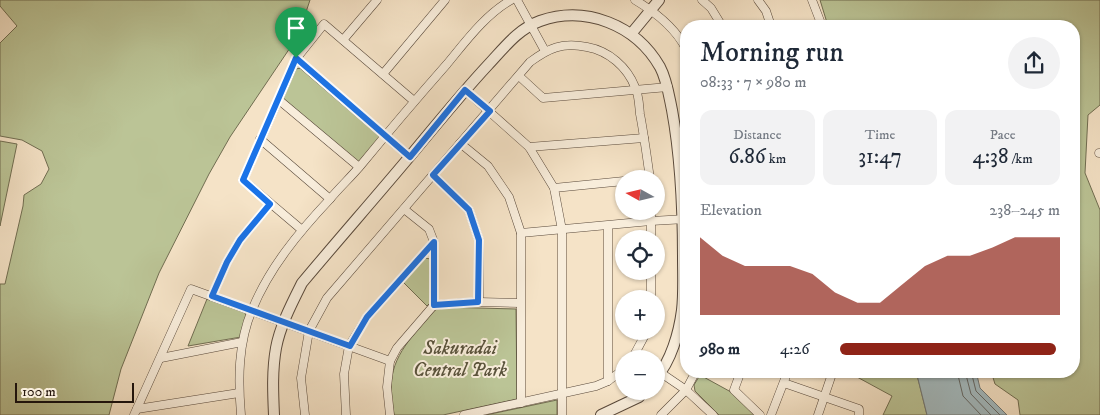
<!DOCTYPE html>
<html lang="en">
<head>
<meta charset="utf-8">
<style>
  :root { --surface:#fff; --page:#f2f2f3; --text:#1f2937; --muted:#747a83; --accent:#8f2418 }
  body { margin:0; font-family:"IM FELL DW Pica",serif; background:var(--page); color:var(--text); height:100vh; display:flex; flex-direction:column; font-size:19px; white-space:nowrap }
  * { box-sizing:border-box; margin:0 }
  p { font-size:16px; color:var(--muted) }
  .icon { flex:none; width:28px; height:28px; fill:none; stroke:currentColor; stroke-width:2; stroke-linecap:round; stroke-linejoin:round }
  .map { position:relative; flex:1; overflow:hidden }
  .sheet { position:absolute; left:680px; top:20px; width:400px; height:358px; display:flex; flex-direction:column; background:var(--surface); border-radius:20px; box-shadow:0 1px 4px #0004 }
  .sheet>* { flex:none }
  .needle { width:32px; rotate:278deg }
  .controls { position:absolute; left:615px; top:170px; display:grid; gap:10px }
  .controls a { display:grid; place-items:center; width:50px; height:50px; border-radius:50%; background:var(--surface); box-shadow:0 1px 4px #0004; font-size:25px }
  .scale { position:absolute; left:15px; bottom:12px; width:119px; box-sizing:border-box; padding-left:5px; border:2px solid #25160c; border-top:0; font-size:14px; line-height:18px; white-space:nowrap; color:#25160c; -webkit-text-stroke:4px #f8eddb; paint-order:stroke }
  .pin { position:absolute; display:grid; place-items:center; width:42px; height:42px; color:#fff; margin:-51px -21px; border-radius:50% 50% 50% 0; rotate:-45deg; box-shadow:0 0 5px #0007 }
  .pin .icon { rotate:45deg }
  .round { display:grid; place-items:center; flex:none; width:52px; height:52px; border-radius:26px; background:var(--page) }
  .overview { display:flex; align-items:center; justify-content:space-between; height:85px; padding:0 20px }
  h1 { font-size:28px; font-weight:600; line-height:38px }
  .figures { display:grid; grid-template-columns:repeat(3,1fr); gap:8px; height:85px; padding:5px 20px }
  .figures div { display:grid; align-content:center; border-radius:12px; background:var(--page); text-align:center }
  .figures b { font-size:21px; font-weight:600 }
  .figures small { font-size:14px; font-weight:400 }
  .figures p { font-size:14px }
  .chart { height:140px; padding:10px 20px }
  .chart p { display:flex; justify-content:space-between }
  .chart svg { width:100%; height:90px; margin-top:5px; fill:var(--accent); opacity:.7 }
  ul { padding:0 20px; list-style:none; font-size:16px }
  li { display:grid; grid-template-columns:80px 60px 1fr; align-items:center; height:38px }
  li i { height:12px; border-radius:6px; background:var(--accent) }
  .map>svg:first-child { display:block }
  .green { fill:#bbc496; stroke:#706d51 }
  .water { fill:#a3bbc1; stroke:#717979 }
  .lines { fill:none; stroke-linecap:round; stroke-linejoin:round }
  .shore { stroke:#646866; stroke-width:1 }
  .minor-casing { stroke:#59493b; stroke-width:9 }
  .tertiary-casing { stroke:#59493b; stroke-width:12 }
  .minor { stroke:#f8eddb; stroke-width:8 }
  .tertiary { stroke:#f8eddb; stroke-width:10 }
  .route-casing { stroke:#fff; stroke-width:10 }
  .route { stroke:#1a73e8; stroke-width:6 }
  .labels { text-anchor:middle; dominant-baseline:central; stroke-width:4; stroke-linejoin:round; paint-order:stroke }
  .park-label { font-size:19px; font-style:italic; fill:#5a533c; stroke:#f8eddb }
</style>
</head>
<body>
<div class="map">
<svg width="1100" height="415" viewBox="0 0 1100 415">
  <rect width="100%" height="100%" fill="#f5e3c7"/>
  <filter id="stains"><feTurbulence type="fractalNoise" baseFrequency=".004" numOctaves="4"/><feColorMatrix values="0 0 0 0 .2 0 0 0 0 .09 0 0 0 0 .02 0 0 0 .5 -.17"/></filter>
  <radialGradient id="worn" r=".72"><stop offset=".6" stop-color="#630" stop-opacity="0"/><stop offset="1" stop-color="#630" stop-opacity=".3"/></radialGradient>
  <!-- green -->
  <g class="green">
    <path d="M0,0H310L298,36L230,137L209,174L159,273L121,369L109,415H0V284H5L23,206L24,195L41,184L49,169L42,151L22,140L0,136V43L17,26L0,6Z"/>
    <path d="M820,0H1100V105L1088,115L1085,173L1100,210V415H1020L1018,400L995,384L991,371H1074V26H828Z"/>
    <path d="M302,68L382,135L358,163L282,99L295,69Z"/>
    <path d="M0,141L17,144L0,226Z"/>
    <path d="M424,258L431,259V302L427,306L403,282Z"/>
    <path d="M207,299L244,312L247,316L241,337L188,346Z"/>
    <path d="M440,307L516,309L517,399L443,415H394C393,406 390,397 391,388C391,355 414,335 434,311Z"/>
    <path d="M846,371H916L927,415H883L892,396Z"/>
    <path d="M700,375L731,392L754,415H719L695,391L694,385Z"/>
    <path d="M557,400V415H486Z"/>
  </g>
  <!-- water -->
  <path class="water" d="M916,371H976L980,388L1007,415H927Z"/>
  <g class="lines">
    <!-- shore -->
    <g class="shore">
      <path d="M957,371L963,396L981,415"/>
      <path d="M965,371L971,394L991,415"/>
      <path d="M971,371L976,391L1000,415"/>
    </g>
    <!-- minor casing -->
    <g class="minor-casing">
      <g id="minor">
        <path d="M517,0L545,51"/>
        <path d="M635,0C655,12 675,27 686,49"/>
        <path d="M702,0L711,8L722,26"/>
        <path d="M758,0L766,11L771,26"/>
        <path d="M812,0L822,26"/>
        <path d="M343,40L377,0"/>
        <path d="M296,59L410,157"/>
        <path d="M383,74L445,0"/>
        <path d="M519,76L543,98L668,87"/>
        <path d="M465,90L529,147L554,188L562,230V415"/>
        <path d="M279,100L359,167"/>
        <path d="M260,139L330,199"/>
        <path d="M460,143L488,166L509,197L521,233V403"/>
        <path d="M529,147L644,138"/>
        <path d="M1099,153H1100"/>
        <path d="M433,175L469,210L479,240V302"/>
        <path d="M554,188L624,181"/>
        <path d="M404,209L429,229L434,242V305"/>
        <path d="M651,211V239"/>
        <path d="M608,226V381"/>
        <path d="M302,230L243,180L296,59L324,24L414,101"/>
        <path d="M521,233L651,221L686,219"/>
        <path d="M212,296L227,262L240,240L270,204"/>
        <path d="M651,299V271"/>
        <path d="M161,358L242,342"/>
        <path d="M632,359L647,331"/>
        <path d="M390,361L387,387L390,415"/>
        <path d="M741,371L734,390L760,415"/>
        <path d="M661,373L686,390L713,415"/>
        <path d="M784,383L859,409V415"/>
        <path d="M137,409L239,393"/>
        <path d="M134,415L191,289L390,361L397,348L434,305L479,302L520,303"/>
        <path d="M241,415C238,380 238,343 252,310C269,268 299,232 330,199C340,187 351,177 361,165C389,131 418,97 447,64C466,41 485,15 511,0"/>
        <path d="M305,415L301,378L309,331L327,298L530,62C549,48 562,42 587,47C609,51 627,67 635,87C639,95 639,105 640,114C644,135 647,157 650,179"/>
        <path d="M346,415L344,374L349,346L367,317L434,242"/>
        <path d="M464,415L596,386L608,381L624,369"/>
        <path d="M661,415L686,390L696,371"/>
        <path d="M771,415L788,371"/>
        <path d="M818,415L833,371"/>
      </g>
    </g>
    <!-- tertiary casing -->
    <g class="tertiary-casing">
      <g id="tertiary">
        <path d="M631,34L659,0"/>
        <path d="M274,415C273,393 272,370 276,348C280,326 292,303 302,283C338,240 375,198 411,155C436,125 461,94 488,65C504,48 518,29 540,21C586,5 636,25 660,67C667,80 669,96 672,110C681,159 683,208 683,257C683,274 684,293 682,310C679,333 671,361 656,378"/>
        <path d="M601,415L639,397L644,391"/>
      </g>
    </g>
    <!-- minor -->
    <use href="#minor" class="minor"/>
    <!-- tertiary -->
    <use href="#tertiary" class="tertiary"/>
  </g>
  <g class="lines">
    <!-- route casing -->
    <g class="route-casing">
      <path id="route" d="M296,58L410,157L465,90L490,111L433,175L469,210L479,240L478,302L434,305V242L367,317L350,346L212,296L227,262L240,240L270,204L243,180Z"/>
    </g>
    <!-- route -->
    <use href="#route" class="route"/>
  </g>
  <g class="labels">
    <!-- park labels -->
    <g class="park-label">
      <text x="460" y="348">Sakuradai<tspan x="460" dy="22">Central Park</tspan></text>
    </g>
  </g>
  <rect width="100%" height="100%" filter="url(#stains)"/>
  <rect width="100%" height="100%" fill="url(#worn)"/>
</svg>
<div class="controls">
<a><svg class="needle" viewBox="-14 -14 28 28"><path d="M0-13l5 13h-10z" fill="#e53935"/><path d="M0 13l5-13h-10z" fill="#747a83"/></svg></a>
<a><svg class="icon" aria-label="locate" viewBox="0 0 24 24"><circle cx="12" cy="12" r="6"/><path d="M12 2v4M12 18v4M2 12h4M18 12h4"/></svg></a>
<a>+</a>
<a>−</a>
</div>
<div class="scale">100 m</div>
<div class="pin" style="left:296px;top:58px;background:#1e9e55"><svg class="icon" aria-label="arrive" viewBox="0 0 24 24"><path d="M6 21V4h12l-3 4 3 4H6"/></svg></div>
<section class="sheet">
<div class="overview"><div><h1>Morning run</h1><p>08:33 · 7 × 980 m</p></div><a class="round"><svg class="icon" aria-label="share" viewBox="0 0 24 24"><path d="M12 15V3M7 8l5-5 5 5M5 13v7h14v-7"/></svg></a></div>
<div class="figures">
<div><p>Distance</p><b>6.86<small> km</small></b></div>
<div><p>Time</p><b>31:47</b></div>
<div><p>Pace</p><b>4:38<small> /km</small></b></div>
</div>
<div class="chart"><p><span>Elevation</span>238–245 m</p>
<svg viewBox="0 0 160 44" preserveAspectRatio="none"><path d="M0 44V6L10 15L20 20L30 20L40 20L50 24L60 33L70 38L80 38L90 29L100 20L110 15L120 15L130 11L140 6L150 6L160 6V44z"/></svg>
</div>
<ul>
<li><b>980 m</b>4:26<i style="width:98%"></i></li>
</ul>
</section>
</div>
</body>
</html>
